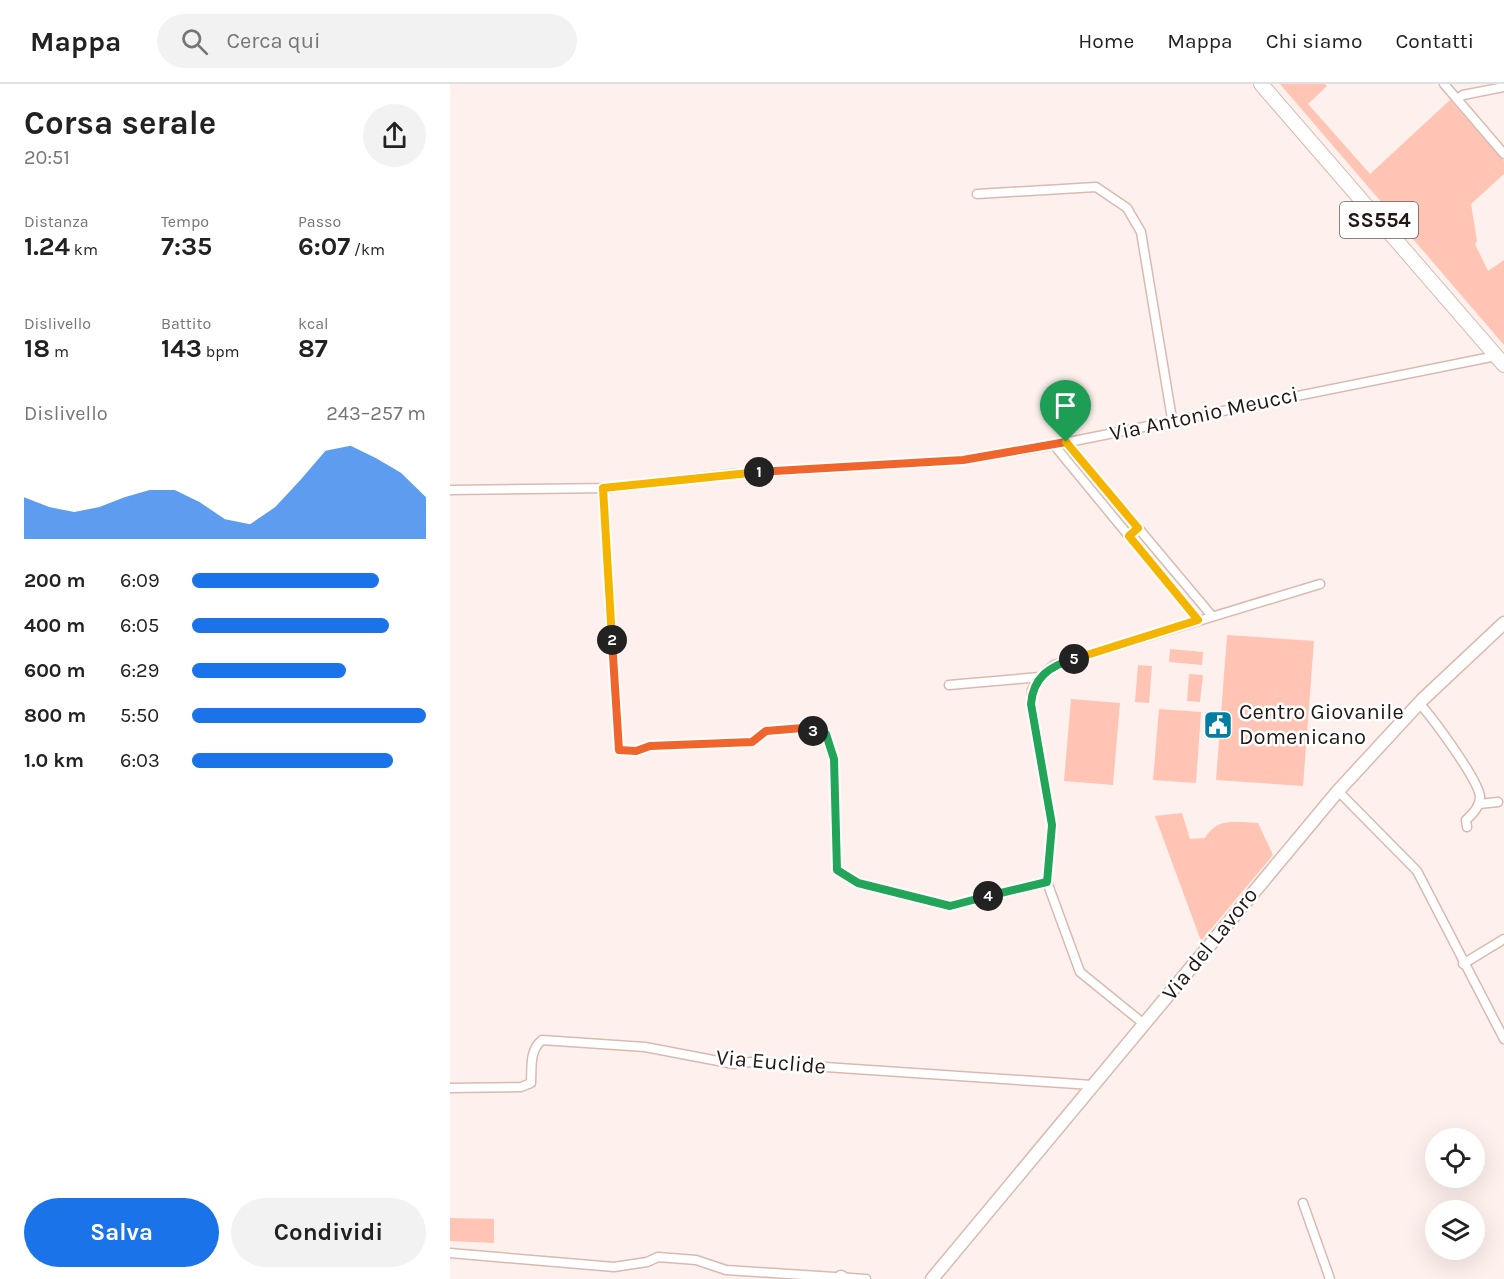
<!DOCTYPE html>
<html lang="it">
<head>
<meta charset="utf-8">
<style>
  :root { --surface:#fff; --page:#f2f2f2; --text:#222; --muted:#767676; --line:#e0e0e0; --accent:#1a73e8 }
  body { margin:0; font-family:Karla,sans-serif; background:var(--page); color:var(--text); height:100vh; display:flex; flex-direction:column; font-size:22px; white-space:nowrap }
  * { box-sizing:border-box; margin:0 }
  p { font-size:20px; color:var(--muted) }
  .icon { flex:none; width:33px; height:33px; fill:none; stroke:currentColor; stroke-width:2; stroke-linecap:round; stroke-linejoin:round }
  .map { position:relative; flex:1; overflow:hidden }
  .drawer { display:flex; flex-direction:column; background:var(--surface); width:450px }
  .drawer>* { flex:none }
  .tools { position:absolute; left:975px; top:1044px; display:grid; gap:12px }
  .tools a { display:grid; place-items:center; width:60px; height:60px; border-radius:50%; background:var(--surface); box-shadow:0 6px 24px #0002; font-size:30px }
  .pin { position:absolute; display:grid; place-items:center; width:51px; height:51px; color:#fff; margin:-62px -26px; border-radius:50% 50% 50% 0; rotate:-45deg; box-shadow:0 0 6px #0007 }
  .pin .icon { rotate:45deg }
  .km { position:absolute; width:30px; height:30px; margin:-15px; border-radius:50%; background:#222; color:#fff; font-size:16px; line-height:30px; text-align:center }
  .round { display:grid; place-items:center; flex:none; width:63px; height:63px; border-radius:32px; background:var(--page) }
  .overview { display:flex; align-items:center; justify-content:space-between; height:102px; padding:0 24px }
  h1 { font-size:33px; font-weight:700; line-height:45px }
  .stats { display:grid; grid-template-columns:repeat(3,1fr); gap:9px; height:102px; padding:6px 24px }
  .stats div { display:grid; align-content:center }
  .stats b { font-size:26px; font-weight:700 }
  .stats small { font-size:16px; font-weight:400 }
  .stats p { font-size:16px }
  .chart { height:168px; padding:12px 24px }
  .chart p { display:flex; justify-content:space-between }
  .chart svg { width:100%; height:108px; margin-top:6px; fill:var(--accent); opacity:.7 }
  .action { display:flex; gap:12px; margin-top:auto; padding:12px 24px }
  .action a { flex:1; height:69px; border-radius:36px; background:var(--accent); color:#fff; font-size:24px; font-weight:700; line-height:69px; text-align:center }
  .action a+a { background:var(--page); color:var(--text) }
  ul { padding:0 24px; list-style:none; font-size:20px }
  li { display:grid; grid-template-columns:96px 72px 1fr; align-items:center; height:45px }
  li i { height:15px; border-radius:8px; background:var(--accent) }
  header { display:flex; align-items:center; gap:36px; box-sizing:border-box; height:84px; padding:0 30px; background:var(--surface); border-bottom:2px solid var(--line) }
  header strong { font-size:28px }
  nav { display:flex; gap:33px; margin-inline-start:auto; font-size:21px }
  .search { width:420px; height:54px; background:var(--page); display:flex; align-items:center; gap:15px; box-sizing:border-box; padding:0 21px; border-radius:33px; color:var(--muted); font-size:22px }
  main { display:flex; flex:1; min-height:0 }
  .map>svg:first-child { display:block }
  .green { fill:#ffc4b3 }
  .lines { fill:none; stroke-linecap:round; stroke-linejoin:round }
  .street-casing { stroke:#d9bab1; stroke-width:11 }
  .secondary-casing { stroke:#d9bab1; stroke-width:15 }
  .primary-casing { stroke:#d9bab1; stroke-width:16 }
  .street { stroke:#fff; stroke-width:8 }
  .secondary { stroke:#fff; stroke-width:12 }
  .primary { stroke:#fff; stroke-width:14 }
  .split-1-casing { stroke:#fff; stroke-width:12 }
  .split-2-casing { stroke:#fff; stroke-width:12 }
  .split-3-casing { stroke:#fff; stroke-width:12 }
  .split-4-casing { stroke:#fff; stroke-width:12 }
  .split-5-casing { stroke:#fff; stroke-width:12 }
  .split-6-casing { stroke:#fff; stroke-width:12 }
  .split-1 { stroke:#f0652b; stroke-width:8 }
  .split-2 { stroke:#f5b400; stroke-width:8 }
  .split-3 { stroke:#f0652b; stroke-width:8 }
  .split-4 { stroke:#22a559; stroke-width:8 }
  .split-5 { stroke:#22a559; stroke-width:8 }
  .split-6 { stroke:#f5b400; stroke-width:8 }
  .labels { text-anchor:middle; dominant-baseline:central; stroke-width:5; stroke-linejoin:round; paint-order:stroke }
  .shield { fill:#fff; stroke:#655d5b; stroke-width:1.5 }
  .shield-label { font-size:21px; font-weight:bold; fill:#231815 }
  .street-label { font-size:22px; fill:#231815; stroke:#fff }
  .poi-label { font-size:22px; fill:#231815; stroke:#fff; text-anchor:start }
</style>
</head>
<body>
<header>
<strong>Mappa</strong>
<div class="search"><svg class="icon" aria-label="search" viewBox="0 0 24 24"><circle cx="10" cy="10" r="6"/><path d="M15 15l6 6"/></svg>Cerca qui</div>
<nav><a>Home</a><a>Mappa</a><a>Chi siamo</a><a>Contatti</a></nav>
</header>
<main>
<section class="drawer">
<div class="overview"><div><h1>Corsa serale</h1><p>20:51</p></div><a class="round"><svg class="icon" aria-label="share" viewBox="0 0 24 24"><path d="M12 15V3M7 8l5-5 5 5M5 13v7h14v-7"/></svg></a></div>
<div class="stats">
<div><p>Distanza</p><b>1.24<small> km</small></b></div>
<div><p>Tempo</p><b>7:35</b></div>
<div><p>Passo</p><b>6:07<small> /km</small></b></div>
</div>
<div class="stats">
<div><p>Dislivello</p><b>18<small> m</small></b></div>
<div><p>Battito</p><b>143<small> bpm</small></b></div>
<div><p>kcal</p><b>87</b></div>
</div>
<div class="chart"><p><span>Dislivello</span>243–257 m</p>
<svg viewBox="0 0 160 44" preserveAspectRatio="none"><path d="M0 44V27L10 31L20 33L30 31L40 27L50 24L60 24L70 29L80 36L90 38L100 31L110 20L120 8L130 6L140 11L150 17L160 27V44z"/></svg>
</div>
<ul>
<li><b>200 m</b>6:09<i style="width:80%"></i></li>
<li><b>400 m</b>6:05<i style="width:84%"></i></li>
<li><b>600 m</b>6:29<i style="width:66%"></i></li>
<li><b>800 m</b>5:50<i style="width:100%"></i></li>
<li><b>1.0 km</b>6:03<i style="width:86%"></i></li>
</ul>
<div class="action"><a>Salva</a><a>Condividi</a></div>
</section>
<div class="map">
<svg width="1054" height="1195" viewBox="0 0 1054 1195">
  <rect width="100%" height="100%" fill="#fef1ed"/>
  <!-- green -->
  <g class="green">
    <path d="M830,0H875L877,2L858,20L920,90L1000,16L1054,77V90L1021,120L1027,157L1025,160L1038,187L1054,176V261Z"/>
    <path d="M777,551L864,557L853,702L766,696Z"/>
    <path d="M720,565L753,568L752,581L719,578Z"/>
    <path d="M688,581L702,582L699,619L685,618Z"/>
    <path d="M739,590L753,591L750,618L737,617Z"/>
    <path d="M621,615L670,619L663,701L614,697Z"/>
    <path d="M709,625L751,628L746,699L703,696Z"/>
    <path d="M732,729L740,755L755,754C767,733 787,738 808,739L823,771L751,857L705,732Z"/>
    <path d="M0,1134L44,1135V1159L0,1157Z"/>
  </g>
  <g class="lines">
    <!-- street casing -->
    <g class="street-casing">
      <g id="street">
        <path d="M994,0L1054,70"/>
        <path d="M1007,15L1013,11L1054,3"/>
        <path d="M527,110L646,103L677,124L691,148L722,335"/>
        <path d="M616,358L762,532"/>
        <path d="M604,361L748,536"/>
        <path d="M153,404L169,666L186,667L200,662L302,658L316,647L353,644L376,650L384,675L387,786L408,799L500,822L597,798"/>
        <path d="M0,406L159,404L282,390L513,376L604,361L1046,272"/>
        <path d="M590,593L582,606L581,619L602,741L597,798L630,888L694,940"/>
        <path d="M499,601L590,593L604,581L870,500"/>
        <path d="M969,619C981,632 1029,696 1030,713C1030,722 1023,730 1016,736L1017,743"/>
        <path d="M888,707L967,787L1054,955"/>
        <path d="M1029,720L1048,718"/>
        <path d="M1013,880L1054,855"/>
        <path d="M0,1004L71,1003L81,999C82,983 79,967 92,956L195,963L284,980L301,978L642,1001"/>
        <path d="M853,1119L880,1195"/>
        <path d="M0,1169L164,1183L197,1178L208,1173L246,1176L276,1186L416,1195"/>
      </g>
    </g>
    <!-- secondary casing -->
    <g class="secondary-casing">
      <g id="secondary">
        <path d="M391,1193L394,1195"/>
        <path d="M482,1195L888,707L972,616L1054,539"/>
      </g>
    </g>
    <!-- primary casing -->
    <g class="primary-casing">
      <path id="primary" d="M811,0L1054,281"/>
    </g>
    <!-- street -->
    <use href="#street" class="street"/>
    <!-- secondary -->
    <use href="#secondary" class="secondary"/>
    <!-- primary -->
    <use href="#primary" class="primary"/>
  </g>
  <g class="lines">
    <!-- split-1 casing -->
    <g class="split-1-casing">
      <path id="split-1" d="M309,388L513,376L616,358"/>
    </g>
    <!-- split-2 casing -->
    <g class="split-2-casing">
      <path id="split-2" d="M162,556L153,404L309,388"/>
    </g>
    <!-- split-3 casing -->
    <g class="split-3-casing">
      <path id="split-3" d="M162,556L169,666L186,667L200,662L302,658L316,647L353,644L363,647"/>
    </g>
    <!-- split-4 casing -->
    <g class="split-4-casing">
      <path id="split-4" d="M363,647L376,650L384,675L387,786L408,799L500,822L538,812"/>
    </g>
    <!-- split-5 casing -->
    <g class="split-5-casing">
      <path id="split-5" d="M538,812L597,798L602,741L581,620C583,593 600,582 624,575"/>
    </g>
    <!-- split-6 casing -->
    <g class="split-6-casing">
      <path id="split-6" d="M616,358L688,444L679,452L748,536L624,575"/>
    </g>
    <!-- split-1 -->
    <use href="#split-1" class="split-1"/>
    <!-- split-2 -->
    <use href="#split-2" class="split-2"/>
    <!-- split-3 -->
    <use href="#split-3" class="split-3"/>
    <!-- split-4 -->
    <use href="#split-4" class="split-4"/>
    <!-- split-5 -->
    <use href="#split-5" class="split-5"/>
    <!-- split-6 -->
    <use href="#split-6" class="split-6"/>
  </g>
  <!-- icons -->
  <defs>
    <g id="civic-square" transform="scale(1.5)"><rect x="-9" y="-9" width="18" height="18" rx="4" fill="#017ea4" stroke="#fff"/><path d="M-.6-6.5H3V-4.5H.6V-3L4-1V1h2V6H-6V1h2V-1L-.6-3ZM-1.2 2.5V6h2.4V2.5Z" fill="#fff"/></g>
  </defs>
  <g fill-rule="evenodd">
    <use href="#civic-square" x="768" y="641"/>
  </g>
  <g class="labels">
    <!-- shield labels -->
    <rect class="shield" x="890" y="118" width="78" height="36" rx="4.5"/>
    <g class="shield-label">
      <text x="929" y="136">SS554</text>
    </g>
    <!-- street labels -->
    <g class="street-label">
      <text transform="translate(754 330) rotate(-12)">Via Antonio Meucci</text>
      <text transform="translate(760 860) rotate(-51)">Via del Lavoro</text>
      <text transform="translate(321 978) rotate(5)">Via Euclide</text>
    </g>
    <!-- poi labels -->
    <g class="poi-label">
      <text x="789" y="628">Centro Giovanile<tspan x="789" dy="25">Domenicano</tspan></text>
    </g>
  </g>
</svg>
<div class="tools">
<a><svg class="icon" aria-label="locate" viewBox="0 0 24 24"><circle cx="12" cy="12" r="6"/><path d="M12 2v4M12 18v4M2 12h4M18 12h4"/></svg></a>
<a><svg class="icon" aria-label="layers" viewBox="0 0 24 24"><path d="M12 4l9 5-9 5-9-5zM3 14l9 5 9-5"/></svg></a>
</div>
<div class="pin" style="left:616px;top:358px;background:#1e9e55"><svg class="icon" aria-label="arrive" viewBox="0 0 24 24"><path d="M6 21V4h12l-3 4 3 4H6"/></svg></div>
<b class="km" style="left:309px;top:388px">1</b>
<b class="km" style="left:162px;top:556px">2</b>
<b class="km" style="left:363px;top:647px">3</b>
<b class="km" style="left:538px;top:812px">4</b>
<b class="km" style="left:624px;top:575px">5</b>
</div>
</main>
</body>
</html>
